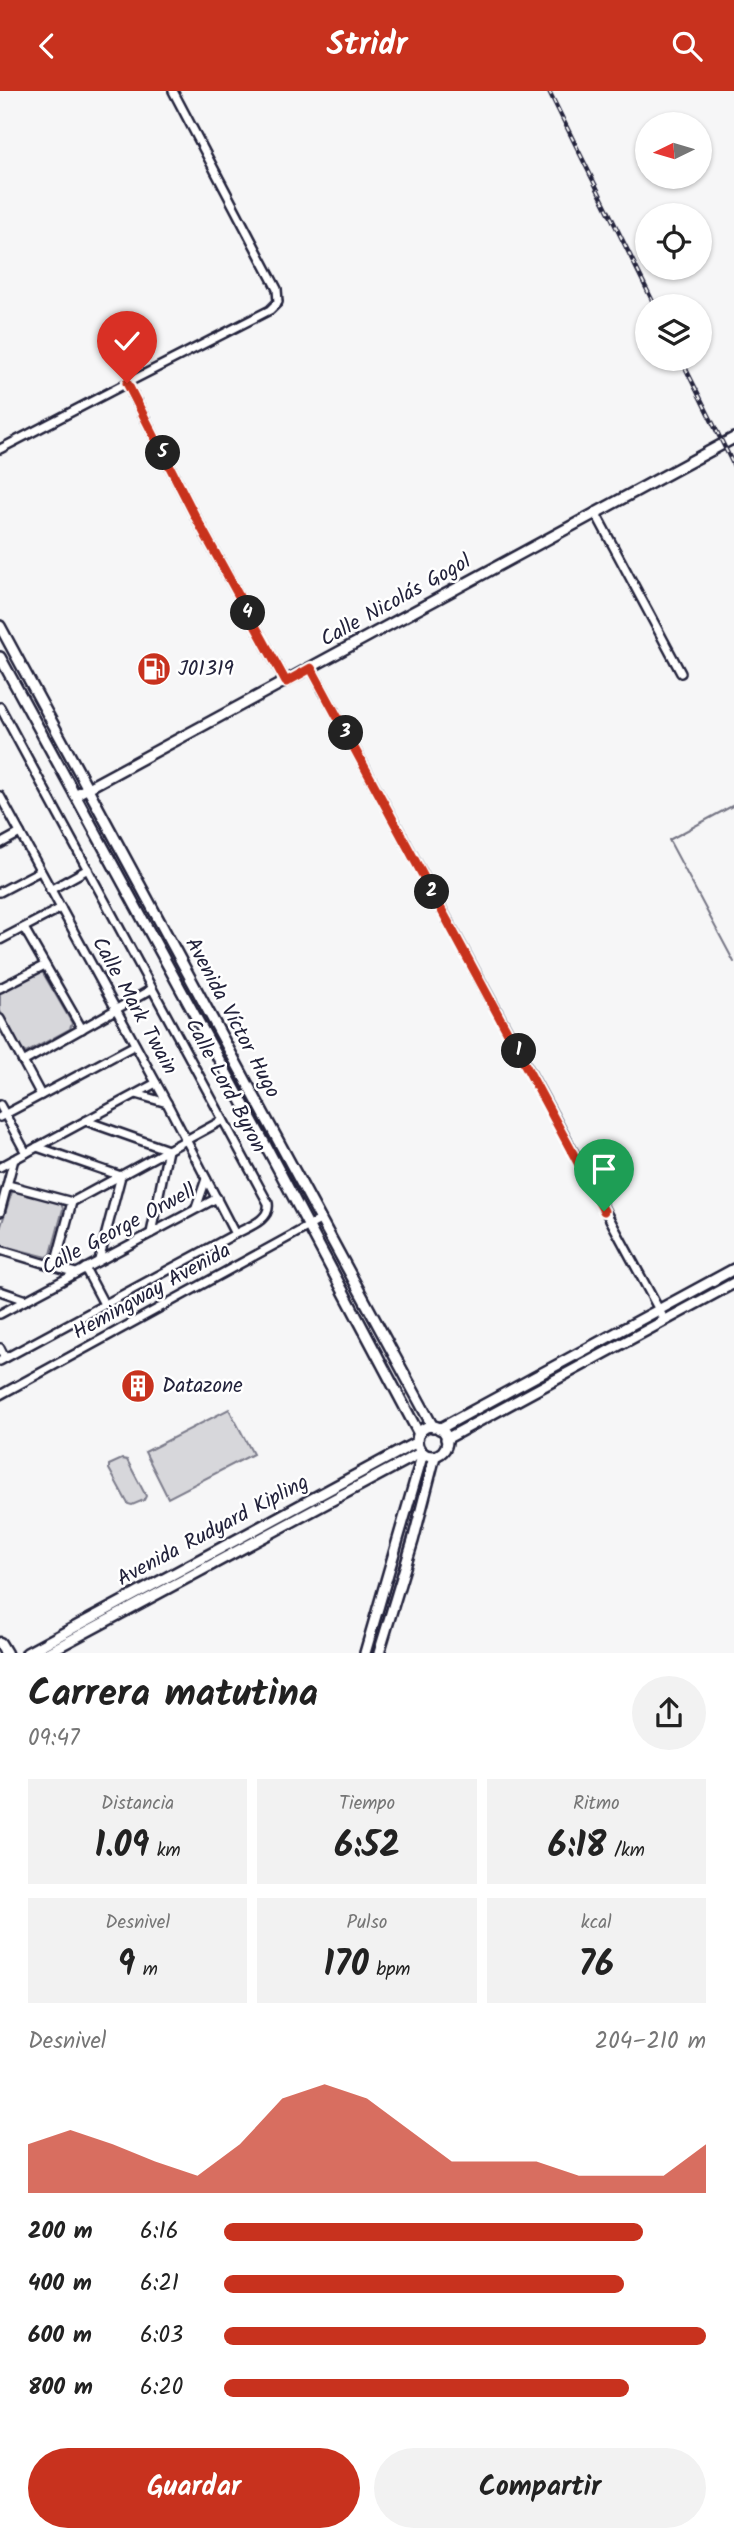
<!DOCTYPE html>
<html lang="es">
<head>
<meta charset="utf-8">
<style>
  :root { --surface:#fff; --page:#f2f2f2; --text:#222; --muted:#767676; --accent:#c8321e }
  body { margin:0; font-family:Kalam,sans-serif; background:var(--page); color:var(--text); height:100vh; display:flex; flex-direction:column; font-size:26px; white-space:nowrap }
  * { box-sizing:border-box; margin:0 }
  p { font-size:23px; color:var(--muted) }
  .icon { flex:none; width:38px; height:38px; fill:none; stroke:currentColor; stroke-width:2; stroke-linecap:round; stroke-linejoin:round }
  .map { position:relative; height:1562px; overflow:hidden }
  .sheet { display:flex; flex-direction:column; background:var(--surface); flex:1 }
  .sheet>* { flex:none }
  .needle { width:46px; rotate:265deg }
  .tools { position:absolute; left:635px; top:21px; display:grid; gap:14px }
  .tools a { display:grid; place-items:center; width:77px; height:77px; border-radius:50%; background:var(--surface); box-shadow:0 2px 5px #0004; font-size:35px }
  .pin { position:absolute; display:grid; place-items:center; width:60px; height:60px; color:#fff; margin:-72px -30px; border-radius:50% 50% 50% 0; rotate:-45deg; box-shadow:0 0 7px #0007 }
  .pin .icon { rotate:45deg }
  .km { position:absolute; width:35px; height:35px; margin:-18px; border-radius:50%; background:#222; color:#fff; font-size:19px; line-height:35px; text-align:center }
  .round { display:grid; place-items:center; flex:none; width:74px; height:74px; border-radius:37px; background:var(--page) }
  .overview { display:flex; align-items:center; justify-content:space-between; height:119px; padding:0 28px }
  h1 { font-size:38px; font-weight:600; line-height:52px }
  .figures { display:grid; grid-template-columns:repeat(3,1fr); gap:10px; height:119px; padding:7px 28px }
  .figures div { display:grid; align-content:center; border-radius:0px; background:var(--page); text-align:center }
  .figures b { font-size:35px; font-weight:600 }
  .figures small { font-size:19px; font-weight:400 }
  .figures p { font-size:19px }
  .chart { height:196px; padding:14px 28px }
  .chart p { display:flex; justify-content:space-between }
  .chart svg { width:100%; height:126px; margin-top:7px; fill:var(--accent); opacity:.7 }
  .button { display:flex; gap:14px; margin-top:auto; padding:14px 28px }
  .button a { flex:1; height:80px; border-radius:42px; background:var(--accent); color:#fff; font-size:28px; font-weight:600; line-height:80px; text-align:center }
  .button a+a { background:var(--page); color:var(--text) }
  ul { padding:0 28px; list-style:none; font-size:23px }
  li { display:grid; grid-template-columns:112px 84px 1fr; align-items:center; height:52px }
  li i { height:18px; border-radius:9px; background:var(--accent) }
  header { display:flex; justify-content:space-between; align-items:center; height:91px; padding:0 28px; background:var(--accent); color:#fff; font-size:32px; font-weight:600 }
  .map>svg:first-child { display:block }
  .green { fill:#d7d7db; stroke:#7c7c8b; stroke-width:2 }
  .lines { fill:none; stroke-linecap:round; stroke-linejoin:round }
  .stream { stroke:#767685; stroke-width:2 }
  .minor-casing { stroke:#22223b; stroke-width:12 }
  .tertiary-casing { stroke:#22223b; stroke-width:14 }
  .secondary-casing { stroke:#22223b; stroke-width:15 }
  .minor { stroke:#fff; stroke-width:7 }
  .tertiary { stroke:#fff; stroke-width:9 }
  .secondary { stroke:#fff; stroke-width:10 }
  .rail-casing { stroke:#22223b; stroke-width:4.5 }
  .rail { stroke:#fff; stroke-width:2; stroke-dasharray:5; stroke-linecap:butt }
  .route-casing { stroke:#fff; stroke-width:14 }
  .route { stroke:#c8321e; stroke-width:9 }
  .labels { text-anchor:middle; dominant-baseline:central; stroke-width:5; stroke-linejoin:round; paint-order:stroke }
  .street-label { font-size:21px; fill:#22223b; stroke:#fff }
  .poi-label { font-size:21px; fill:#22223b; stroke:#fff; text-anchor:start }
</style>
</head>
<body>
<header><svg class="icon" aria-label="back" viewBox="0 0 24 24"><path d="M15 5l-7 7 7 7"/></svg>Stridr<svg class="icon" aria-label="search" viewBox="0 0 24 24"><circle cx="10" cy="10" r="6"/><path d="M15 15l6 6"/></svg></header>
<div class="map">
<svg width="734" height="1562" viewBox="0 0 734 1562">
  <rect width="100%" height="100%" fill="#f6f6f7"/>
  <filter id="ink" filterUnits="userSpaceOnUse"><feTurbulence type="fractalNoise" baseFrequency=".0143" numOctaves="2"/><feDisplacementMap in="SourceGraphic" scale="14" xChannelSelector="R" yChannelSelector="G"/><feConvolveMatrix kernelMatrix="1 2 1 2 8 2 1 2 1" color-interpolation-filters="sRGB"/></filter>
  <g filter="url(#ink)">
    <!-- green -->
    <g class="green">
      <path d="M39,881L43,882L72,932L70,938L26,962L20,957L0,920V901Z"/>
      <path d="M15,1100L61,1112L63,1118L51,1163L47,1166L0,1154V1138L12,1101Z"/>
      <path d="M229,1318L253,1363L168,1407L145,1361Z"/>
      <path d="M122,1368L127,1369L146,1405L144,1409L132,1414L128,1413L109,1378V1374Z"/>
      <path d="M425,1372H429L374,1562H370Z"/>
    </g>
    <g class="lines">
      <!-- stream -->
      <path class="stream" d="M734,714L669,749L734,871"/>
      <!-- minor casing -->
      <g class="minor-casing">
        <g id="minor">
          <path d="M127,292L270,219L278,211L277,198L173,0"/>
          <path d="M0,358L127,292L195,425L286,591"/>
          <path d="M595,421L681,582"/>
          <path d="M311,577L664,1228"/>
          <path d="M0,616L268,1112C271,1129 248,1136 235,1143L0,1270"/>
          <path d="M0,705L167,1012L235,1143"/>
          <path d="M0,753L20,742"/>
          <path d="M50,799L88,778"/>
          <path d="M0,801L40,780"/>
          <path d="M24,837L82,938"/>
          <path d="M0,849L61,817"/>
          <path d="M0,897L45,874"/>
          <path d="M0,928L41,1004"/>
          <path d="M23,971L152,898"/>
          <path d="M136,1003L167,1012"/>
          <path d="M0,1014L26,1062"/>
          <path d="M0,1026L135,954"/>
          <path d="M86,1030L168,1059L151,1142"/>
          <path d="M37,1056L121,1085L99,1169"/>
          <path d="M0,1076L156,992"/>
          <path d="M8,1094L72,1111L223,1029"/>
          <path d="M196,1117L206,1088"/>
          <path d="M0,1121L14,1068"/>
          <path d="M0,1159L76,1182"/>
          <path d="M55,1174L72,1111"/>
          <path d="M85,1177L104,1213"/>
          <path d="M0,1200L26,1209"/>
          <path d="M0,1223L217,1107"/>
          <path d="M0,1257L5,1267"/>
          <path d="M0,1304L320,1129"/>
        </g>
      </g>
      <!-- tertiary casing -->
      <g class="tertiary-casing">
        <g id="tertiary">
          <path d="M0,535L433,1336"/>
          <path d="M0,566L265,1053L419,1343"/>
          <path d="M75,704L734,347"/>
          <circle cx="432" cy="1350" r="15"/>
          <path d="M439,1338L734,1178"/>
          <path d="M446,1348L734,1192"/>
          <path d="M27,1562L417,1351"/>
          <path d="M47,1562L422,1361"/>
          <path d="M365,1562L423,1362"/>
          <path d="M379,1562L413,1450L435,1365"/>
        </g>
      </g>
      <!-- secondary casing -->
      <g class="secondary-casing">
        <path id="secondary" d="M0,1552L6,1562"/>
      </g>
      <!-- minor -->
      <use href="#minor" class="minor"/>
      <!-- tertiary -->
      <use href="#tertiary" class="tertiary"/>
      <!-- secondary -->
      <use href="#secondary" class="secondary"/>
      <!-- rail casing -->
      <g class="rail-casing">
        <g id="rail">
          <path d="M549,0L655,215"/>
          <path d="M681,268L734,375"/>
        </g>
      </g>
      <!-- rail -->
      <use href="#rail" class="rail"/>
    </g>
  </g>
  <g class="lines" filter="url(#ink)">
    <!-- route casing -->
    <g class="route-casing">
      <path id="route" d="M127,292L195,425L286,591L311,577L604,1120"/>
    </g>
    <!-- route -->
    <use href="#route" class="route"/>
  </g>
  <!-- icons -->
  <defs>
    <g id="fuel-disc" transform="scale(1.75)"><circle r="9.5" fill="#c8321e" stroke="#fff"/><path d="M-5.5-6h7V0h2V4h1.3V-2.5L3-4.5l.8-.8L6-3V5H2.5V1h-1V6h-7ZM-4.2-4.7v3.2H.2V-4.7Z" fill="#fff"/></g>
    <g id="building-disc" transform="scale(1.75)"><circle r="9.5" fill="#c8321e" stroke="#fff"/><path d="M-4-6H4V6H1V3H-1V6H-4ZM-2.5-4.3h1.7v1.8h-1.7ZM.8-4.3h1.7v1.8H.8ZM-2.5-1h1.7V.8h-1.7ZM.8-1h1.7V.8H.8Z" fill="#fff"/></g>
  </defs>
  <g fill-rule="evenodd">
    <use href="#fuel-disc" x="154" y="578"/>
    <use href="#building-disc" x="138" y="1295"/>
  </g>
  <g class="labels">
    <!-- street labels -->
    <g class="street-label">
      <text transform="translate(396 510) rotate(-29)">Calle Nicolás Gogol</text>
      <text transform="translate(134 915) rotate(61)">Calle Mark Twain</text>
      <text transform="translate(232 927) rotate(62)">Avenida Víctor Hugo</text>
      <text transform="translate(225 995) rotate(62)">Calle Lord Byron</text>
      <text transform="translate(119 1139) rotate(-28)">Calle George Orwell</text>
      <text transform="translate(152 1201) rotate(-29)">Hemingway Avenida</text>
      <text transform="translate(213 1440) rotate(-28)">Avenida Rudyard Kipling</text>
    </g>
    <!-- poi labels -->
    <g class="poi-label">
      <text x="178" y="578">J01319</text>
      <text x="162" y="1295">Datazone</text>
    </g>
  </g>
</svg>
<div class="tools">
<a><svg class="needle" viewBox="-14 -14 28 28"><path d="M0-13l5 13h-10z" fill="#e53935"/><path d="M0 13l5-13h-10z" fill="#767676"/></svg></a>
<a><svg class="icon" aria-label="locate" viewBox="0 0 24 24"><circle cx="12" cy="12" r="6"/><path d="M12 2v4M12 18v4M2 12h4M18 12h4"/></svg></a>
<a><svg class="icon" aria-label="layers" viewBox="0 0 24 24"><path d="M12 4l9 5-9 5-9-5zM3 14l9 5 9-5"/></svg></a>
</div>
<div class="pin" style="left:604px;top:1120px;background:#1e9e55"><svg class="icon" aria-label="arrive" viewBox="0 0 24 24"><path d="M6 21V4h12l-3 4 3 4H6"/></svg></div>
<div class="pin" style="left:127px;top:292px;background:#d93025"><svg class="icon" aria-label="check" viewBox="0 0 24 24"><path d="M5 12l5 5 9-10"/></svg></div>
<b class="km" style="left:519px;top:960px">1</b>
<b class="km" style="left:432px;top:801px">2</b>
<b class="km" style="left:346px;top:642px">3</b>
<b class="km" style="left:248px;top:522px">4</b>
<b class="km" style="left:163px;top:362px">5</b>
</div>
<section class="sheet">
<div class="overview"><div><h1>Carrera matutina</h1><p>09:47</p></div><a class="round"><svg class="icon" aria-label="share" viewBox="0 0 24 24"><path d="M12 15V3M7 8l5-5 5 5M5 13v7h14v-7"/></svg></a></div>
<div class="figures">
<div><p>Distancia</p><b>1.09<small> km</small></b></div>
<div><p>Tiempo</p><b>6:52</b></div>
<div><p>Ritmo</p><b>6:18<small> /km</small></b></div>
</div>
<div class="figures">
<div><p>Desnivel</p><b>9<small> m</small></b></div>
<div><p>Pulso</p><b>170<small> bpm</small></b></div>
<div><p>kcal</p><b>76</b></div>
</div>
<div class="chart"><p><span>Desnivel</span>204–210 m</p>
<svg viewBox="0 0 160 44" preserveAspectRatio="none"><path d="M0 44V27L10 22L20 27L30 33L40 38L50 27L60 11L70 6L80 11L90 22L100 33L110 33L120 33L130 38L140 38L150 38L160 27V44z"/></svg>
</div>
<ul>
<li><b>200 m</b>6:16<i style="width:87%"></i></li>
<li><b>400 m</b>6:21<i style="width:83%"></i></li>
<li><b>600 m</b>6:03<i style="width:100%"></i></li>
<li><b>800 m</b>6:20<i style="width:84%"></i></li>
</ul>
<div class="button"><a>Guardar</a><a>Compartir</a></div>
</section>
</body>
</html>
